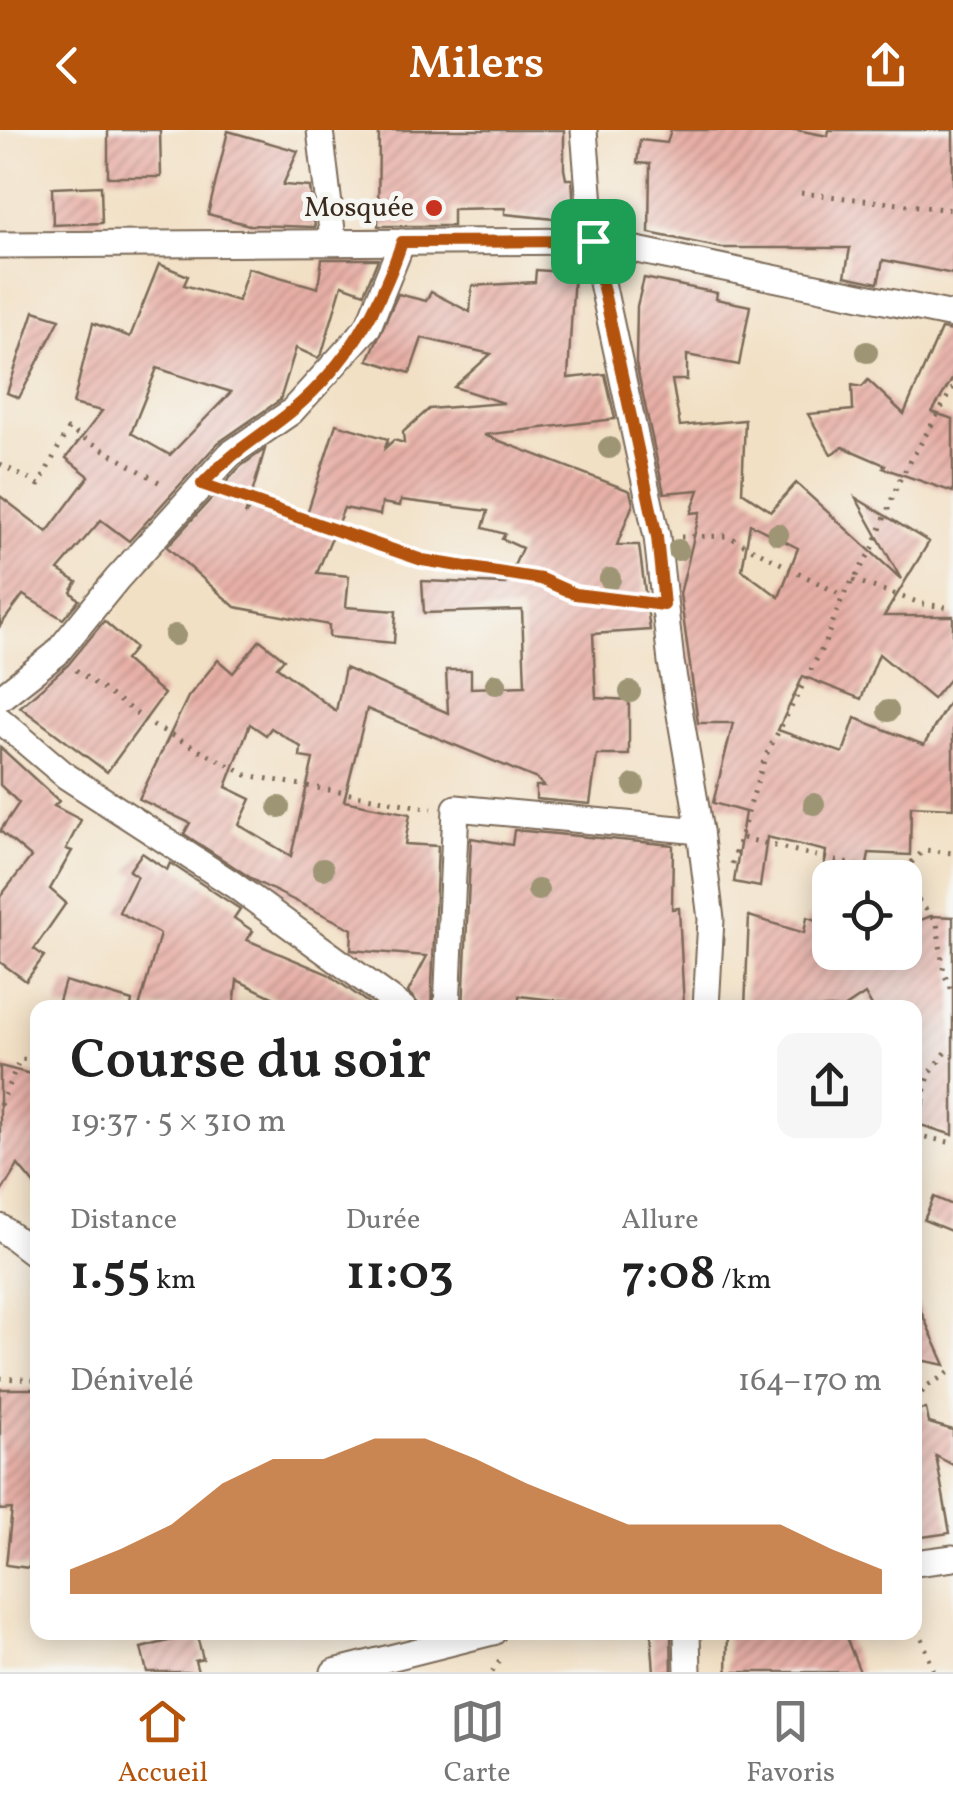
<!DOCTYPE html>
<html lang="fr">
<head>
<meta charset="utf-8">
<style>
  :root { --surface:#fff; --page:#f6f6f6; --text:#222; --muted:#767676; --line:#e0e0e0; --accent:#b45309 }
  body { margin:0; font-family:Vollkorn,serif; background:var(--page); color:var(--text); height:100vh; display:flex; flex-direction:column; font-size:38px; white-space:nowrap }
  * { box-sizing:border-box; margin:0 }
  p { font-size:32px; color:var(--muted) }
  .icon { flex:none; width:55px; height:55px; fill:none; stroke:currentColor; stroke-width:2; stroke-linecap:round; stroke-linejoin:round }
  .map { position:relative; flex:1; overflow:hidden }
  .details { position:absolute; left:30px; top:870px; width:892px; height:640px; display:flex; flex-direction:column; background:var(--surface); border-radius:20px; box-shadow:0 5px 25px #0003 }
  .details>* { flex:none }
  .buttons { position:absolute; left:812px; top:730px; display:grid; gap:20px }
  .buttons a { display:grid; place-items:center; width:110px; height:110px; border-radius:20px; background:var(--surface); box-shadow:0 5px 25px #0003; font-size:50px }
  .pin { position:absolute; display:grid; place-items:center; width:85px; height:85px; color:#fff; margin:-42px; border-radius:20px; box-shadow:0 5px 15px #0006 }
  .round { display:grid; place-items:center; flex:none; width:105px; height:105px; border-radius:20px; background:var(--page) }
  .head { display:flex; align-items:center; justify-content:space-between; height:170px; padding:0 40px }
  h1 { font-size:55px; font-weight:600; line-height:75px }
  .metrics { display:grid; grid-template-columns:repeat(3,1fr); gap:15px; height:170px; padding:10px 40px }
  .metrics div { display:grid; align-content:center }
  .metrics b { font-size:50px; font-weight:600 }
  .metrics small { font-size:28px; font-weight:400 }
  .metrics p { font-size:28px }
  .chart { height:280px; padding:20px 40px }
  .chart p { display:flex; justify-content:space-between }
  .chart svg { width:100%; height:180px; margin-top:10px; fill:var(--accent); opacity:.7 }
  header { display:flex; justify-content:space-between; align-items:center; height:130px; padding:0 40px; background:var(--accent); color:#fff; font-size:45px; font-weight:600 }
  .menu { display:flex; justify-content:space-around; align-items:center; height:140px; border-top:2px solid var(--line); background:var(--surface); font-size:28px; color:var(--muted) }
  .menu a { display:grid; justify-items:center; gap:5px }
  .menu .active { color:var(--accent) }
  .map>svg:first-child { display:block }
  .building { fill:url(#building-hatch); fill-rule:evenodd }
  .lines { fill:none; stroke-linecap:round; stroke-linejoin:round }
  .minor-casing { stroke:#7b6a58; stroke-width:29 }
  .path { stroke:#7b6a58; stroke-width:5; stroke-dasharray:2.5 8; stroke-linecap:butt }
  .minor { stroke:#fff; stroke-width:25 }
  .tree { fill:#9e9575 }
  .route-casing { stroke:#fff; stroke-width:20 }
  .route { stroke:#b45309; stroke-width:12 }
  .poi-dot { fill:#c8321e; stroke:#f6f6f2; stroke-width:4 }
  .labels { text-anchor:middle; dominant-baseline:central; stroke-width:10; stroke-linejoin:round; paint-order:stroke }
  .poi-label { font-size:28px; fill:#3b2a1e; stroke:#f6f6f2; text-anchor:end }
</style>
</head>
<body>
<header><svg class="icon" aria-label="back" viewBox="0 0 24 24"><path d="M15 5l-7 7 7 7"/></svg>Milers<svg class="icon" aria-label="share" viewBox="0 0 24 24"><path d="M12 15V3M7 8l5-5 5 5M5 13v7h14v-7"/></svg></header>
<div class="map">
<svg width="953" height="1542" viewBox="0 0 953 1542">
  <defs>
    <pattern id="building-hatch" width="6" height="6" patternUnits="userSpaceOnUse" patternTransform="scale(2.5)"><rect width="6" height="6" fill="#e8b0a7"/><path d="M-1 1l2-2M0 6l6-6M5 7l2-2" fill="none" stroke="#bd8f87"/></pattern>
  </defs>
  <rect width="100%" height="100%" fill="#f6f6f2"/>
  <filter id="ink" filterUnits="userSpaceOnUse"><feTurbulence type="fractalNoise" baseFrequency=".01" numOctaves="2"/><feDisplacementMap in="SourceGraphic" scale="20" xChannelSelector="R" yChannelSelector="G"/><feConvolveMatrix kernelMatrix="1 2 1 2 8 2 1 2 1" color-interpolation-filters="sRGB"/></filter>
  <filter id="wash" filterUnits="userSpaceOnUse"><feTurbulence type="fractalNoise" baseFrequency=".0048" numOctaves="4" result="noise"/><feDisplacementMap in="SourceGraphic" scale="40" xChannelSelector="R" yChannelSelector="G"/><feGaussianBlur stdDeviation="2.25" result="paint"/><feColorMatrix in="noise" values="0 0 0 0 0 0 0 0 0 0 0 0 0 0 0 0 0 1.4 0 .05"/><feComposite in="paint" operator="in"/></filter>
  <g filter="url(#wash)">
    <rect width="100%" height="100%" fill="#f2e0c5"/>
    <g id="blocks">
      <!-- building -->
      <g class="building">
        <path d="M108,0H160L161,47H108Z"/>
        <path d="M379,0H564V39L566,49H572L575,91L505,84V78L453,79V96H378Z"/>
        <path d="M671,0H797L828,6L829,0H953V144L883,130L878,153L845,146L850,118H722L649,103L650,34L637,33L640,10L667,13Z"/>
        <path d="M228,1L298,21L283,55L310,57L315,97L249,95L208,84Z"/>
        <path d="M101,56L102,93L53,95L52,58Z"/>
        <path d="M322,129H378L364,163L342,155L322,223L318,228L296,218L280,270L218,313L129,411L101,390L58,440L77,452L71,462L79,470L63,489L23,465L0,496V366L47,402L89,346L66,328L102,281L73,274L93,193L130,207L159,134L188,146L184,155L238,171L248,138L318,158ZM157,238L231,262L170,325L131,303Z"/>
        <path d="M536,140L574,143L568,248L605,244L615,289L484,305L630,361L633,374L617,415H639L650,500L593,504L596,568L629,570V625H597L590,674L536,669V656H544L537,649L367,579L344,671L410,684L405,714L438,716L431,878H422L408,862L427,826L351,820L352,799L257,752L184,704L190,693L139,669L188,567L218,530L233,543L260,510L284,529L277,537L336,581L345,538L448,583L446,540H471V558L525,556L522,480L424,483L422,451L506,454L522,418L502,409L505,404L483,398L488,381L401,370L400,376L382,373L380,385L344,378L317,443L349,446L346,477L396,481L394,513L329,507V495L235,477L167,417L241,336L265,319L251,367L241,375L248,377L245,385L250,378L303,396L336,294L388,309L385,318L394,310L404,313L403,302L429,279L504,273L454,257L491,224L422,208L410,243L368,230L398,164L426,171L431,162L470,182L472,156L535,152ZM250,594L266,605L271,598L301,617L300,627L313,629L291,726L239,695L251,669L226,657Z"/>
        <path d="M644,148L717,163L716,169L750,176L739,235L687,225V250H672L680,296L745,290L742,362L771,381L796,353L901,449L856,368L929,412L884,486H953V545L933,569L879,524L861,569L803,546L778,600L843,623L855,588L924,615L953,565V678L911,676L910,725L869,723L865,748H823L826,721L767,707L760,757L734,752L745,682L713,673L733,593H698L680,464L700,382L691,383L699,360L664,363L636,233L637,176ZM750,394L798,418L779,467L742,440Z"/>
        <path d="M34,181L60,189L19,268L7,263Z"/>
        <path d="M941,199L953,201V248L932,282L953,289V362L883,338L885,335L843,317L831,324L808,284L853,280L852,255L862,257L868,250L904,284Z"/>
        <path d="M104,491L135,518L125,530L164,564L107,642L20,577L68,535Z"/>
        <path d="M0,617L59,671L54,676L81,690L66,719L72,721L50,759L66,773L34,819L44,826L26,851L0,832V767L31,727L0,701L19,673L0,655Z"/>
        <path d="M514,700L673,715L672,779L679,778L684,878H620L519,866V878H463L471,708L512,715Z"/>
        <path d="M142,723L167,740L170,733L240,779L234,788L253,801L247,810L328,844L375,878H295L237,850L234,878H139L160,804L119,782L137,746L129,741Z"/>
        <path d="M749,786L804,803L807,787L830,794V822H905V796L931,786L953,787V1005L917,994L925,970L915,965V878H873L865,864L844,878H745Z"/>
        <path d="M65,851L132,871L131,878H57Z"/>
        <path d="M0,936L38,946V1059L18,1035L0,1064Z"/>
        <path d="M934,1067L953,1075V1102L924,1090Z"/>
        <path d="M915,1168L945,1235L915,1229Z"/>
        <path d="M0,1259H38V1409H32L29,1438L6,1435L12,1379L0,1380Z"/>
        <path d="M926,1279L929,1293L953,1300V1335L936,1326L950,1403L915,1408V1280Z"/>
        <path d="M196,1502L203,1529L195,1531L198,1542H147L141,1518L172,1510L171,1506Z"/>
        <path d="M651,1502H671L672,1542H654Z"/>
        <path d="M728,1502H844L860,1542H727Z"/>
      </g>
    </g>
  </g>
  <g filter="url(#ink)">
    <use href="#blocks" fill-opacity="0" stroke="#7b6a58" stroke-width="2.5"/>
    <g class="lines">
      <!-- minor casing -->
      <g class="minor-casing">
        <g id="minor">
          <path d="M320,0L333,109"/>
          <path d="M584,0L593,111L657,407L671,532L700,701L711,789L706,878"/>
          <path d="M0,115L593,111L953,185"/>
          <path d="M0,568L56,524L117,449L230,324L291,282L368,197L402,112"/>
          <path d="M0,590L66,646L234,755L403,878"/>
          <path d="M447,878L456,678L700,701"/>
          <path d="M0,1097L38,1126"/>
          <path d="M915,1433L953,1428"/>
          <path d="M687,1502L688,1542"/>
          <path d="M334,1542L493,1502"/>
        </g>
      </g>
      <!-- path -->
      <g class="path">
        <path d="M801,63L953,80"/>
        <path d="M0,334L39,355L68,299L164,355"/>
        <path d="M229,363L422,430L541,449L575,463L637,471"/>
        <path d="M681,407L728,406L843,466"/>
        <path d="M853,450L923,474L953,478"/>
        <path d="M76,540L154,596L247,645L432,679"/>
        <path d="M743,708L898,746L924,720L953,723"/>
        <path d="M732,734L765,627L824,515L843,466L872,420L899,351L953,258"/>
        <path d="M905,754L937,793L944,844L953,862"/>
        <path d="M0,975L20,929L38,930"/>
        <path d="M915,991L930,943L950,917"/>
        <path d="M915,1005L953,1013"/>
        <path d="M0,1248L38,1250"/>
        <path d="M915,1271L927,1256L953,1240"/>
        <path d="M915,1457V1488L934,1542"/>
        <path d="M492,1542L502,1528"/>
      </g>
      <!-- minor -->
      <use href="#minor" class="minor"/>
    </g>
    <!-- trees -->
    <g class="tree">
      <circle cx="614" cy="87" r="11"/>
      <circle cx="867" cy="222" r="11"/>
      <circle cx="609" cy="318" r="11"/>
      <circle cx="778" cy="404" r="11"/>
      <circle cx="678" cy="420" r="11"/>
      <circle cx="610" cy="449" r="11"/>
      <circle cx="175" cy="505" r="11"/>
      <circle cx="496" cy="554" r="11"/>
      <circle cx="630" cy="562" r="11"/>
      <circle cx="888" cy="581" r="11"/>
      <circle cx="634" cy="655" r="11"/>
      <circle cx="814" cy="674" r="11"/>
      <circle cx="279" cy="677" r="11"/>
      <circle cx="323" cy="739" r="11"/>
      <circle cx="538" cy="760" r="11"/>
    </g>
  </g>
  <g class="lines" filter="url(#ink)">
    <!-- route casing -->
    <g class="route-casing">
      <path id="route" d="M593,111L657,407L664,475L575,464L541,449L422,430L202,354C234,320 259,308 293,280C347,234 380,178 402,112Z"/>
    </g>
    <!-- route -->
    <use href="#route" class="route"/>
  </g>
  <!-- markers -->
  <circle class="poi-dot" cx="434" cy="78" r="10"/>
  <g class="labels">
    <!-- poi labels -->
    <g class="poi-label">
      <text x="414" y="78">Mosquée</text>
    </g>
  </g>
</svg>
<div class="buttons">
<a><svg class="icon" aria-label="locate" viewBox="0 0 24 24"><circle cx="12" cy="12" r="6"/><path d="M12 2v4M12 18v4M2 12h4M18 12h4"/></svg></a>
</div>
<div class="pin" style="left:593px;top:111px;background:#1e9e55"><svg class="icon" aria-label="arrive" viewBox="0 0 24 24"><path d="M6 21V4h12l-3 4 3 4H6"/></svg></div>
<section class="details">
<div class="head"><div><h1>Course du soir</h1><p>19:37 · 5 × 310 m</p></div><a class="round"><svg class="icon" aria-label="share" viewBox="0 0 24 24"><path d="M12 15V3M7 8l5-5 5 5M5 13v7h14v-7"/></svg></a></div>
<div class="metrics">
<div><p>Distance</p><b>1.55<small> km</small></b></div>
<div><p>Durée</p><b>11:03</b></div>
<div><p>Allure</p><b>7:08<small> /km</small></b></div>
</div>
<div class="chart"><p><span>Dénivelé</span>164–170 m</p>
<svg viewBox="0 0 160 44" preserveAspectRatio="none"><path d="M0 44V38L10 33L20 27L30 17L40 11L50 11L60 6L70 6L80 11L90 17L100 22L110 27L120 27L130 27L140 27L150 33L160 38V44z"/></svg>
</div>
</section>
</div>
<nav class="menu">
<a class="active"><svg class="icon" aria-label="home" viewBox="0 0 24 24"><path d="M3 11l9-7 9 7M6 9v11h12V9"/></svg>Accueil</a>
<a><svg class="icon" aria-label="map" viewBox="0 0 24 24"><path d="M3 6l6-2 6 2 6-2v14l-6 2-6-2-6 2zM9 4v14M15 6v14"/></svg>Carte</a>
<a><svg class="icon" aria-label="saved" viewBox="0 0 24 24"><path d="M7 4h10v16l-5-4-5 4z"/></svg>Favoris</a>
</nav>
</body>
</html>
